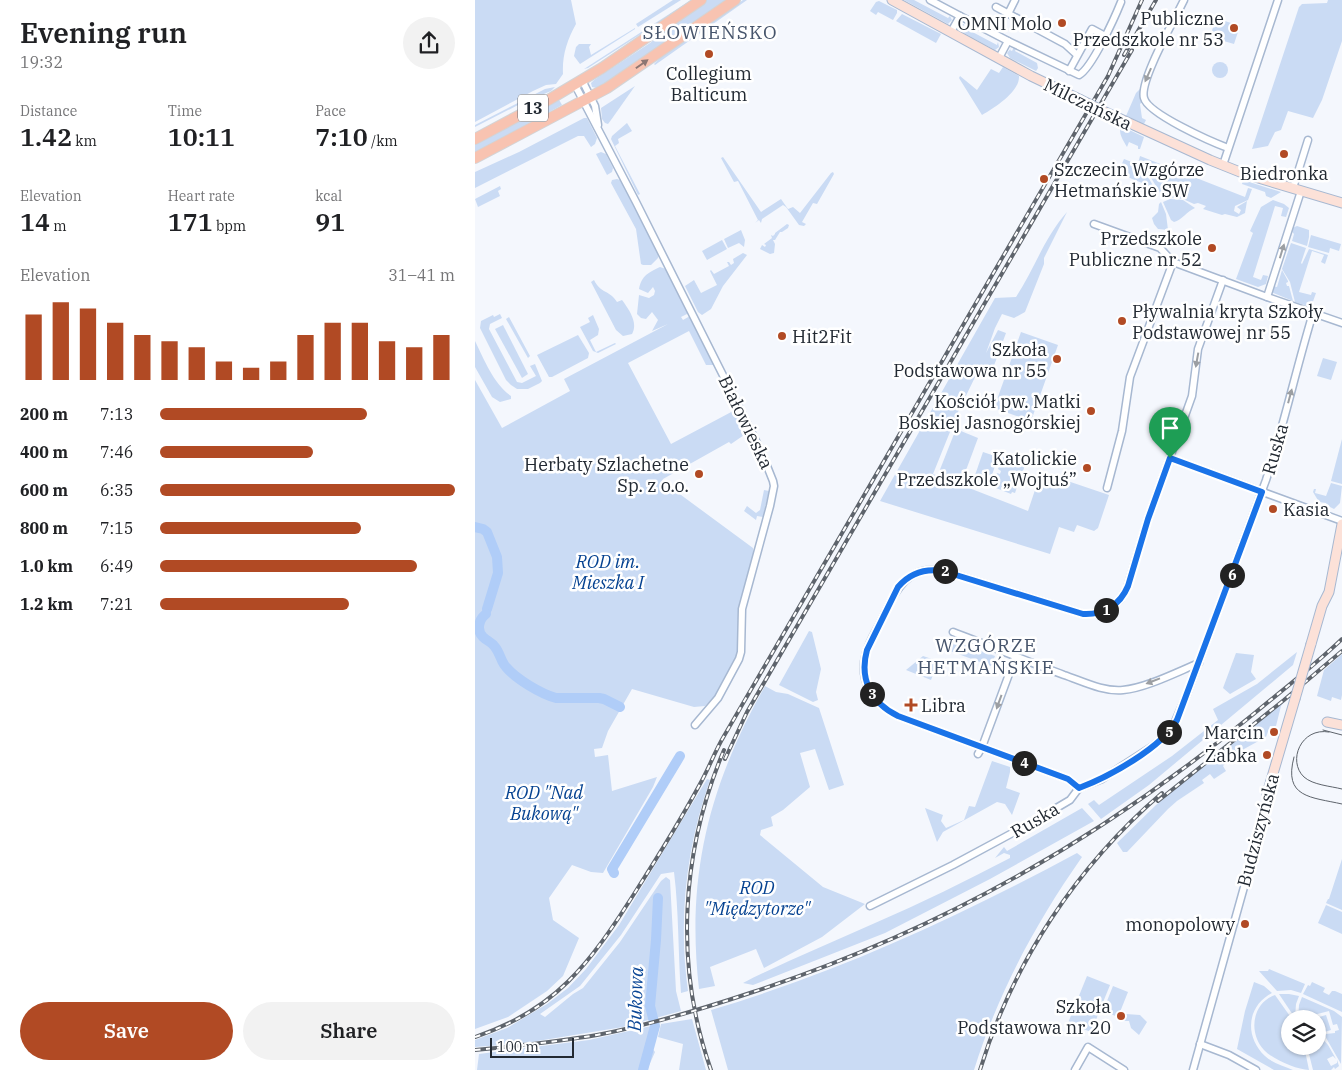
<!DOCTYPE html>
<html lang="en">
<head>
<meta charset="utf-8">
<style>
  :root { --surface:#fff; --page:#f2f2f2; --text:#202124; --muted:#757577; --accent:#b14a24 }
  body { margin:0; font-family:"IBM Plex Serif",serif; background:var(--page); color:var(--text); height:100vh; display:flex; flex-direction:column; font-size:19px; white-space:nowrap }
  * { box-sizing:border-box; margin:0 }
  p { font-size:16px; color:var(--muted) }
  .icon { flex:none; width:28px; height:28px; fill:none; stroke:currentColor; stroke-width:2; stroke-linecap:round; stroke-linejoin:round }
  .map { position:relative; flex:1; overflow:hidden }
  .details { display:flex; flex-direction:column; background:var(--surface); width:475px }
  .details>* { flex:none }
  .controls { position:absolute; left:806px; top:1010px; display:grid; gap:10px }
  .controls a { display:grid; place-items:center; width:45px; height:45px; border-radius:50%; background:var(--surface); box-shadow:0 1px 4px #0004; font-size:25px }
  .scale { position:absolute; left:15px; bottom:12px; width:84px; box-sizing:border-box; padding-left:5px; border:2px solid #222932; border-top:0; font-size:14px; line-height:18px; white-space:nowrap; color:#222932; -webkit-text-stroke:4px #fff; paint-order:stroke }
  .pin { position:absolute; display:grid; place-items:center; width:42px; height:42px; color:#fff; margin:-51px -21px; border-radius:50% 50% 50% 0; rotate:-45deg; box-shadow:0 0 5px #0007 }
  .pin .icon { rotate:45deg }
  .km { position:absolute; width:25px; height:25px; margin:-12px; border-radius:50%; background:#222; color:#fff; font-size:14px; line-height:25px; text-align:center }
  .round { display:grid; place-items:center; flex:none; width:52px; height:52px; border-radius:26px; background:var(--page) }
  .headline { display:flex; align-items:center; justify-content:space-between; height:85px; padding:0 20px }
  h1 { font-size:28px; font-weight:600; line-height:38px }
  .metrics { display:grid; grid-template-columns:repeat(3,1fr); gap:8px; height:85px; padding:5px 20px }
  .metrics div { display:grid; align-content:center }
  .metrics b { font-size:25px; font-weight:600 }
  .metrics small { font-size:14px; font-weight:400 }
  .metrics p { font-size:14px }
  .chart { height:140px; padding:10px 20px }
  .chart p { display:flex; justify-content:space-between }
  .chart svg { width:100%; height:90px; margin-top:5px; stroke:var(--accent); stroke-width:6 }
  .cta { display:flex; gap:10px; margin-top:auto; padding:10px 20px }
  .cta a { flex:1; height:58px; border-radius:30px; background:var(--accent); color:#fff; font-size:20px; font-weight:600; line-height:58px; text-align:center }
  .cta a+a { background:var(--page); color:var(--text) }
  ul { padding:0 20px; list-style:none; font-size:16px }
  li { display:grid; grid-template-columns:80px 60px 1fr; align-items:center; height:38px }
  li i { height:12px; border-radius:6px; background:var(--accent) }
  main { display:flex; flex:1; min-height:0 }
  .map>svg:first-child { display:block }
  .green { fill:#cadbf4 }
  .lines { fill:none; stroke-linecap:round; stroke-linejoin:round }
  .river { stroke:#b0cdf8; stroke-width:10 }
  .street-casing { stroke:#a7b8d1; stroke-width:9 }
  .secondary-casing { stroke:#a7b8d1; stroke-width:11 }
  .primary-casing { stroke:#d3d4d6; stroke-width:12 }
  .street { stroke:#fff; stroke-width:6 }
  .secondary { stroke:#fce1d8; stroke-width:9 }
  .primary { stroke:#f8c3b1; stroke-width:10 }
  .tram { stroke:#5e646c; stroke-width:1 }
  .rail-casing { stroke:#5e646c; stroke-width:4 }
  .rail { stroke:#fff; stroke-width:2; stroke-dasharray:5.5; stroke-linecap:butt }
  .secondary-bridge-casing { stroke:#a7b8d1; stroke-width:11; stroke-linecap:butt }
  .secondary-bridge { stroke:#fce1d8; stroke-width:9 }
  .oneway { fill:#8d7672 }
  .oneway2 { fill:#9c9fa3 }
  .route-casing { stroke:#fff; stroke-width:10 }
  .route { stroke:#1a73e8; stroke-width:6 }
  .poi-dot { fill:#b14a24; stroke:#fff; stroke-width:2 }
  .labels { text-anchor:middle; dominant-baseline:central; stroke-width:5; stroke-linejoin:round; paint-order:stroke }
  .shield { fill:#fff; stroke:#646970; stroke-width:1 }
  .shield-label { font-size:16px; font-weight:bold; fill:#222932 }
  .poi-label { font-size:18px; fill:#222932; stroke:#fff; text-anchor:end }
  .street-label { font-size:18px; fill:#222932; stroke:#fff }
  .park-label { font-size:18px; font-style:italic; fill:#054291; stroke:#fff }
  .neighbourhood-label { font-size:19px; letter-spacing:1px; fill:#47556c; stroke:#fff }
  .water-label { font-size:19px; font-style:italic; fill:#0b4796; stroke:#fff }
</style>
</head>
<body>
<main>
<section class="details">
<div class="headline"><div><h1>Evening run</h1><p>19:32</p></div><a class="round"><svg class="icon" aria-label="share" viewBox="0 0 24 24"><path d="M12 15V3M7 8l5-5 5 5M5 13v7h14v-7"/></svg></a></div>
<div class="metrics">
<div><p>Distance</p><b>1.42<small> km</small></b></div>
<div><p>Time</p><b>10:11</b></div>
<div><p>Pace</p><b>7:10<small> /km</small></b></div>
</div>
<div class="metrics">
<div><p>Elevation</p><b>14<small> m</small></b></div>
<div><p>Heart rate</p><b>171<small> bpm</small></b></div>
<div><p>kcal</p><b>91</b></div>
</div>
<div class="chart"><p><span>Elevation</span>31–41 m</p>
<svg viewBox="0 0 160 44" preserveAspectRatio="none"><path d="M5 44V12M15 44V6M25 44V9M35 44V16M45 44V22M55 44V25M65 44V28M75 44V35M85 44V38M95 44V35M105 44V22M115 44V16M125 44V16M135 44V25M145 44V28M155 44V22"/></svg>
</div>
<ul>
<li><b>200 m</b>7:13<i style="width:70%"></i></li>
<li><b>400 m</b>7:46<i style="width:52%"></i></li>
<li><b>600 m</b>6:35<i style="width:100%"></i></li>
<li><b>800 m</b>7:15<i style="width:68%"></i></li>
<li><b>1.0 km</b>6:49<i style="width:87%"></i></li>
<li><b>1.2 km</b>7:21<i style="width:64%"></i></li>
</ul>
<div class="cta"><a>Save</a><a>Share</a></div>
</section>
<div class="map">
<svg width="867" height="1070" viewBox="0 0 867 1070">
  <rect width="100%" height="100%" fill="#f4f7fd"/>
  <!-- green -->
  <g class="green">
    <path d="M0,0H96L101,24C92,40 87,56 88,74L81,84L71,85L58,91L0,122Z"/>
    <path d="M198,0H206L163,27L161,24Z"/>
    <path d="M216,0H219L113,68L109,69Z"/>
    <path d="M232,0H253L129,85L122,88L117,87L116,83L119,80L175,43L200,22Z"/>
    <path d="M268,0H272L180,65L179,64L189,54Z"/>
    <path d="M429,0H439L473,18L475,16L477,20L473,24Z"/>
    <path d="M853,0H867V41L847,100L838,118L813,111L806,130L800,132L793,146L777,149L824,7L827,4L852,3Z"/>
    <path d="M404,1L422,10V13L418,20L403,12L401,15L395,11L401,2Z"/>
    <path d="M427,14L466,34L461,43L421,21Z"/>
    <path d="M741,18L765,26L759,44L735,37Z"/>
    <path d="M486,24H489L488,27L522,45L523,42L524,47L520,50L487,32L484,29Z"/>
    <path d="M160,28V29L105,64L99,56L101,47L104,44H116L114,47L116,55Z"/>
    <path d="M537,47L535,50L537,51L539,47L541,48L540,51L562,63L563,68L561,71L535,58L532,53Z"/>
    <circle cx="745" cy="70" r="8"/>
    <path d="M528,67L544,76C545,92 519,108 507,115L484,78L485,76L502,90L516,69L524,73Z"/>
    <path d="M160,86L136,120L133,124L130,123L127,119L126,108Z"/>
    <path d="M80,87L76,91L45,104L0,127V125L70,89Z"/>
    <path d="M665,89L668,101L665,104L667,118L671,120L669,124L651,116L661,93Z"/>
    <path d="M83,98L87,105L0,153V143Z"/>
    <path d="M109,118H112L122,138L120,144L116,147L109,136H103L0,188V172L44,152Z"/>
    <path d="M152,123L157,131L143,139L144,143L140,146L165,194L163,195L136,139L137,136Z"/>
    <path d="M646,126L669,137L665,149H663V146L654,142L652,147C648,140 643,133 646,126Z"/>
    <path d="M126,152L131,154L138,168L137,172L132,175L121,154Z"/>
    <path d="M665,156L770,197L773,188L777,189L773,200L760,206L759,211L764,214L766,210L762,207L772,201L770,213L762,217L750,214L747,215L728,209L731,206L723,203L719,204L708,199L687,196L672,171L663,164Z"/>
    <path d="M248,157L286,212L306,199L313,209L318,207L325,213L356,173L358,172L359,174L342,204L338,203L327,222L331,224L329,226L324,225L311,207L308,205L287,219L286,223L284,220L280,223L283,220L263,181L259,182L246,158Z"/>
    <path d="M649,159C667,165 671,172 679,188L643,173Z"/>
    <path d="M142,179L145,180L151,189L184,254L183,258L176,265H168L166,264L161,229L136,183L137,180Z"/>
    <path d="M768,180L806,192L796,198L791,196L790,192L767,184Z"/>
    <path d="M25,186L26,189L23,191L25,196L3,207L0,199Z"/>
    <path d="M695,199L708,200L720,208C712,211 707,220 699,222L696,220L688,202Z"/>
    <path d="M798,200L809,204L814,208L811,217L806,216L808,208L800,206L778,277L786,280L788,275L793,276L791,284L783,287L761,279L778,233L775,231L786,207Z"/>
    <path d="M686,202L691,214L693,230L683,229L679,224L677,218L683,212L684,204Z"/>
    <path d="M592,212L569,258V264L550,312L539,318L527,314L520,328L511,353L523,330L531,333L517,371L505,367L483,412L458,474L553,511L566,472L634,495L623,528L619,531L602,525L599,532L584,527L575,554L405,501L520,298L541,297C560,268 569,238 592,212Z"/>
    <path d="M312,224L314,225L313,228L307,232H305L300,240H298L300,244L299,253L295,254L285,249L287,245L290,247L291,245L289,244L297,238L296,235L298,236L300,234V233Z"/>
    <path d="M822,226L834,230V237L832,246L817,241L819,234L815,229Z"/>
    <path d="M266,230L270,240L269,247L264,243L253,248L249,239Z"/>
    <path d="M836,235L866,244L864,251L855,248L854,253L833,247Z"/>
    <path d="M247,240L252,249L232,260L227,251Z"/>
    <path d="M816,243L831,248L826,263L827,264L834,249L853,255L850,264L846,262L849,255L837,251L824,292L836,295L837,292L841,293L836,307L820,302L815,282L807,269Z"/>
    <path d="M268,253L272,255L248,286L236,309L227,315L223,312L210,286L219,280L226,293L242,285L235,271L236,270L239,274L254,266L252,262H254L256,265L259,263L258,259Z"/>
    <path d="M185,267L191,269L214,313L206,317L208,320L215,316L239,365H231L214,331L153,363L196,444L260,410L272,433L256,444L254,442L188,479L187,481L278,548L279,553L263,618V655L242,694L230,706L219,707L157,689L133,731L127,748L119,749L120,757L133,755L137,791L182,777L178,787L128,873L116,872L97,865L74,898L78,920L104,938L88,976L72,991L33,1017L0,1029V380L27,428L95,391L89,379L193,324L177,331L183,320L177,312L171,319L166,318L162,314L164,295L174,298L179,295L180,291L178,287L173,293L164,289C167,275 173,273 185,267Z"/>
    <path d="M807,270L813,281V282L811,283L812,286H814L818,301L796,292L798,286L802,287Z"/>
    <path d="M119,280C126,294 135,290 142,302L147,300C153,308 164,323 157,334L148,336L141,330L116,282Z"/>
    <path d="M25,314L27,318L15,324L14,329L42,382L47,383L61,376L55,366L60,364L67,381L65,383L53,389H42L36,385L31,380L5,328L6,321L18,315L19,317Z"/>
    <path d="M118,315L124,329L123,335L115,340L121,352L140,343L141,344L123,353L118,351L105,327L115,322L113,318Z"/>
    <path d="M34,317L55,356L53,358L31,319Z"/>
    <path d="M28,325L53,374L47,378L20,329Z"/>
    <path d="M546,332L583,345L556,421L519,408Z"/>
    <path d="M103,335L114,353L113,358L77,377H74L62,355Z"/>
    <path d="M0,341C10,361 18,383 36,396V399L25,402L17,397L0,367Z"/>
    <path d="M848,358L862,362L856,380L842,376Z"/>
    <path d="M481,429L503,438L487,481L464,472Z"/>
    <path d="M867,439V484L856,481Z"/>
    <path d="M508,452L523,457L513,487L498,481Z"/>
    <path d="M531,456L547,462V464L550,465L546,477L542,476L541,480L544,481L540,493L537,492L536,494L521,488V486L518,485L522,473L525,474L526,471L523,469L528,457L531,458Z"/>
    <path d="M856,483L867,486L865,503L859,509L851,505V503L844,502L838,492L839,489H841L840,493L851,496Z"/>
    <path d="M289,490L294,491L288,517L282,516L281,520L269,511L272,506L281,513L285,510Z"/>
    <path d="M334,631L337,632L346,669L341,692L343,700L338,702L304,685Z"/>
    <path d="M479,641L520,656L516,666L475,651Z"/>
    <path d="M822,652L818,665L674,785L626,819L613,804L619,800L624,805L697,756L743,720L738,709L782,684Z"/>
    <path d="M761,653L779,655L776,672L781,679L755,694L748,688Z"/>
    <path d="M867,654V695L866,700L857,697L856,701L842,696L849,670Z"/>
    <path d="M448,656L463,661L456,680L431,670Z"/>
    <path d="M290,686L301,692L313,694L344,708L369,785L354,790L340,749L325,753L335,787L308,810L296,817L298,826L286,830L285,835L348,887L390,904L347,937L289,968L281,949L235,967L240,986L224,989C211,876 234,785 290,686Z"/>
    <path d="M809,702L806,706L801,726H795L791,737L769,749L770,752L750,764L748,766L751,771L739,779L735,774L727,780L729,783L702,801L693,809L652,852H648L642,843L681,805L708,782Z"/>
    <path d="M517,761L535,767V772L531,788L545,793L537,815L530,804L522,802L468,832L462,842L450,808L468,815L466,821L471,828L489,820L494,806L500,807Z"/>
    <path d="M232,779L235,780C211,848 203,920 213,991L206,993C203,953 204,912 199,872L186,874L146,935L105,986L65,1014L70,1017L98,994L108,988L145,942L186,881L191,877L195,880L201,991L206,1011L148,1027L44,1044L0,1047V1040L32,1028L72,1004L93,988L111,969L144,925Z"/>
    <path d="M607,808L619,821L515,879L410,933L278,985L268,983C311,961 356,943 400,923C446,903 491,881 535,858V855L529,853L520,858L529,847L532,851Z"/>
    <path d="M602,853L607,857C560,924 523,993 499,1070H253L236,1010C364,972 485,916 602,853Z"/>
    <path d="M867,859V910L851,903L853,899H854Z"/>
    <path d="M851,905L867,912V934L843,923Z"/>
    <path d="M794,969L830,984L826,993L816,990L802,991L784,971H793Z"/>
    <path d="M612,976L635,985L616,1032L593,1023Z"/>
    <path d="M779,982L789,986L797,993C772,1006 769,1036 790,1056C797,1063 809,1066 818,1070H799L762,1049L770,1011Z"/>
    <path d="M837,982L850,988L848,992L854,995L857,991H860L867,994V1012L828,994L833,985L835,986Z"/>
    <path d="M638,986L653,992L643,1017L628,1011Z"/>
    <path d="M804,994H814L824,996L821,1004L820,1018Z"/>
    <path d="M800,995L817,1019H815V1046H829L834,1070C822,1070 797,1059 789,1050C773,1033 777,1003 800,995Z"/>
    <path d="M827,997L859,1011L867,1017L866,1064L850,1036L851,1034L860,1033V1031L864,1030L862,1024L858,1025L854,1011L823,1019L824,1005Z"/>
    <path d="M651,1014L665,1015L672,1022L664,1035L656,1028L654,1021H645V1016H651Z"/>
    <path d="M851,1015L856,1030L843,1034L842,1019H837Z"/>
    <path d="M217,1019L231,1070H204L208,1044L183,1037L186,1024Z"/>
    <path d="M176,1026L174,1044L180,1052L172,1070H2L4,1054L114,1040Z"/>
    <path d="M845,1036L853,1045L861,1059L858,1056L852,1059L856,1066L862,1063V1060L864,1066L860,1069L859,1067L856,1070H838L832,1046H842L843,1038Z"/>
  </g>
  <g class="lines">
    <!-- river -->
    <g class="river">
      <path d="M0,527L8,529L12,532L22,557L23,573L12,609"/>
      <path d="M11,614C4,619 1,630 8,637C12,641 17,642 20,647C25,653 26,662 31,667C41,679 66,694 81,698H124L129,699L145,707"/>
      <path d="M139,873L137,869L205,756"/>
      <path d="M168,1070L180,1026L175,1006L181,940L183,898"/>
    </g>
    <!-- street casing -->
    <g class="street-casing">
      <g id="street">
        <path d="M455,0L485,16"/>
        <path d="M709,0C700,19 664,81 669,98C673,114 737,142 753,148"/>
        <path d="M521,7L590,44L602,55"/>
        <path d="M533,14L540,0"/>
        <path d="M476,32L485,16L533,41L524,58"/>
        <path d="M533,41L604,75C617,68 640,17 646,2"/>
        <path d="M594,71L617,29L630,36"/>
        <path d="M107,80L120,106L123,125"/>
        <path d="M100,85L161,202L286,451L298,481L299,486L295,506L267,609L266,652L264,659L243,698L220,725"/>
        <path d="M748,165L803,0"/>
        <path d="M818,188L833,140"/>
        <path d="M619,224L685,248L698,262L792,297L867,323"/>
        <path d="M792,297L826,191"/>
        <path d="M695,458L867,521"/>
        <path d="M632,488L647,431L655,377L698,262"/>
        <path d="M478,632C515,646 551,661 589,675C607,681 628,692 648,690C671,688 702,672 724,663"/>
        <path d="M503,754L507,747L540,658"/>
        <path d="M604,788L593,779L423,716C398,705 383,680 391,653C394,642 401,631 406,621C420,593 431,563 469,571L608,614L623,613L636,608L645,600L652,588L673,519L717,396L723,349L748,280"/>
        <path d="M395,906L478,865L556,823L595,800L604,788L627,779L678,746L688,738L699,724L712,694L791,480C809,425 821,369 838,313"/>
        <path d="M725,1044L754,1055L781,1070"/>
        <path d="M600,1070L613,1047L649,1070"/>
        <path d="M718,1070L793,801"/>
      </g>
    </g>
    <!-- secondary casing -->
    <g class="secondary-casing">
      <g id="secondary">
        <path d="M417,0L556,76L604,99"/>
        <path d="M626,110L735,160L770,174L867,203"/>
        <path d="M836,644L847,606L854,592L867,524"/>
        <path d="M852,722L867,725"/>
        <path d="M793,801L792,794L820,699"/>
      </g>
    </g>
    <!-- primary casing -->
    <g class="primary-casing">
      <g id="primary">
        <path d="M0,139L75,99L127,68L226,0"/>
        <path d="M0,158L132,88L260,0"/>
      </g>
    </g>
    <!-- street -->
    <use href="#street" class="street"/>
    <!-- secondary -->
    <use href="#secondary" class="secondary"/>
    <!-- primary -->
    <use href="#primary" class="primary"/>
    <!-- tram -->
    <g class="tram">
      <path d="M848,730L867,735"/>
      <path d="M854,732C826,727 812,761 829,777C838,785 855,786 867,789"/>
      <path d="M819,757C808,798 836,797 867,804"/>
    </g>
    <!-- rail casing -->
    <g class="rail-casing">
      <g id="rail">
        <path d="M649,55L681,0"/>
        <path d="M250,759L272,712L657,50"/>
        <path d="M683,801L809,700L867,651"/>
        <path d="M0,1037C81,1010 115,963 159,894C182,858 205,821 225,784C234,768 240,751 249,736L633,76L667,0"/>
        <path d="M0,1050C41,1046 81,1042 122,1035C175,1025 227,1009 278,992C467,930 627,838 781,712C810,688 840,665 867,639"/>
        <path d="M236,1070C199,965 206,852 249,750"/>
        <path d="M505,1070C538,962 602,866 687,793"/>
      </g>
    </g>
    <!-- rail -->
    <use href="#rail" class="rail"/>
    <!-- secondary-bridge casing -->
    <g class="secondary-bridge-casing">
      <g id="secondary-bridge">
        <path d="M604,99L626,110"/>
        <path d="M820,699L836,644"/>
      </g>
    </g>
    <!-- secondary-bridge -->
    <use href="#secondary-bridge" class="secondary-bridge"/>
  </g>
  <!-- one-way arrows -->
  <defs><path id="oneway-solid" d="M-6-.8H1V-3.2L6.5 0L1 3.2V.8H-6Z" transform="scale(1.25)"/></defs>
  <use class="oneway" href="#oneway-solid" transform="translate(167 64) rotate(-35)"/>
  <g class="oneway2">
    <use href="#oneway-solid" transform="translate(673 75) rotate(114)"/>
    <use href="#oneway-solid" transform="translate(807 251) rotate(-73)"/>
    <use href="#oneway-solid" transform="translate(722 360) rotate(100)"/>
    <use href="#oneway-solid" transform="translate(815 396) rotate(-75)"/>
    <use href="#oneway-solid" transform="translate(678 681) rotate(159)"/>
    <use href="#oneway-solid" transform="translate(524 702) rotate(110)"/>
  </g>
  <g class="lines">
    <!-- route casing -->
    <g class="route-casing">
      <path id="route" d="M695,458L787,492L702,720C687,748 633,777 604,788L593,779L423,716C396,703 384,679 392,650L423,587C435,573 449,568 468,571L608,614C629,615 645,605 653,586L673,519Z"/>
    </g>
    <!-- route -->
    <use href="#route" class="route"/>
  </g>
  <!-- markers -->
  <g class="poi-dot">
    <circle cx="587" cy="23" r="5"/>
    <circle cx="759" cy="28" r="5"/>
    <circle cx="234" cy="54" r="5"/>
    <circle cx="809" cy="154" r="5"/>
    <circle cx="569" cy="179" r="5"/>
    <circle cx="737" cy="248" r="5"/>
    <circle cx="647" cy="321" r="5"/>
    <circle cx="307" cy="336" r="5"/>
    <circle cx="582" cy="359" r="5"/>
    <circle cx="616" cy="411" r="5"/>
    <circle cx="612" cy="468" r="5"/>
    <circle cx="224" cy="474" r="5"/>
    <circle cx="798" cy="509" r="5"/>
    <path d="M433.5 697.5h5v5h5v5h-5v5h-5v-5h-5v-5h5z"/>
    <circle cx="799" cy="732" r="5"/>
    <circle cx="792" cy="755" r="5"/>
    <circle cx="770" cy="924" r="5"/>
    <circle cx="646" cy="1016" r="5"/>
  </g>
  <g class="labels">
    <!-- shield labels -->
    <rect class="shield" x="43" y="94.5" width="30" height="27" rx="4"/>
    <g class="shield-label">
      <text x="58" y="108">13</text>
    </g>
    <!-- poi labels -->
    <g class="poi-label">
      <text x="749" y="18">Publiczne<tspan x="749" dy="21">Przedszkole nr 53</tspan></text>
      <text x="577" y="23">OMNI Molo</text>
      <text x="234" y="73" text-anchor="middle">Collegium<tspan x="234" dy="21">Balticum</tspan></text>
      <text x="579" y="169" text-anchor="start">Szczecin Wzgórze<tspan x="579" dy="21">Hetmańskie SW</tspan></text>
      <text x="809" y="173" text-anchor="middle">Biedronka</text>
      <text x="727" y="238">Przedszkole<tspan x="727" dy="21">Publiczne nr 52</tspan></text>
      <text x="657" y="311" text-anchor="start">Pływalnia kryta Szkoły<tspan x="657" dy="21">Podstawowej nr 55</tspan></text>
      <text x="317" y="336" text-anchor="start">Hit2Fit</text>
      <text x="572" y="349">Szkoła<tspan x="572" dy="21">Podstawowa nr 55</tspan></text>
      <text x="606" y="401">Kościół pw. Matki<tspan x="606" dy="21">Boskiej Jasnogórskiej</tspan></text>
      <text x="602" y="458">Katolickie<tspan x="602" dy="21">Przedszkole „Wojtuś”</tspan></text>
      <text x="214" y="464">Herbaty Szlachetne<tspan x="214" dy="21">Sp. z o.o.</tspan></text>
      <text x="808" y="509" text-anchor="start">Kasia</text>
      <text x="446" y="705" text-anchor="start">Libra</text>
      <text x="789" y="732">Marcin</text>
      <text x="782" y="755">Żabka</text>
      <text x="760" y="924">monopolowy</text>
      <text x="636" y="1006">Szkoła<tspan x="636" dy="21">Podstawowa nr 20</tspan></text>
    </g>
    <!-- street labels -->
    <g class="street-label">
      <text transform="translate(613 104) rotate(26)">Milczańska</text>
      <text transform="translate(271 422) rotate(64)">Białowieska</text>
      <text transform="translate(800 449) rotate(-74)">Ruska</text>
      <text transform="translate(560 820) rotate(-30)">Ruska</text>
      <text transform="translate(783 830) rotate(-75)">Budziszyńska</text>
    </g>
    <!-- park labels -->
    <g class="park-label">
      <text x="133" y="561">ROD im.<tspan x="133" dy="21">Mieszka I</tspan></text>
      <text x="69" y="792">ROD "Nad<tspan x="69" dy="21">Bukową"</tspan></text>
      <text x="282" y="887">ROD<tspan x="282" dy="21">"Międzytorze"</tspan></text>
    </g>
    <!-- neighbourhood labels -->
    <g class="neighbourhood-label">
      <text x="235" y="32">SŁOWIEŃSKO</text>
      <text x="511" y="645">WZGÓRZE<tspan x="511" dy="22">HETMAŃSKIE</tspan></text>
    </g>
    <!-- water labels -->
    <g class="water-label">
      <text transform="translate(160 999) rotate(-88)">Bukowa</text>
    </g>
  </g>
</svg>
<div class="controls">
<a><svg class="icon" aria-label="layers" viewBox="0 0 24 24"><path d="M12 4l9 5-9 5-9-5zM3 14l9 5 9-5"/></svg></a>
</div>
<div class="scale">100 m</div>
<div class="pin" style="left:695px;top:458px;background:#1e9e55"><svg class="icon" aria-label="arrive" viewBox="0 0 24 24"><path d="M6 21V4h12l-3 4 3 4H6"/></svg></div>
<b class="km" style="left:631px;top:610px">1</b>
<b class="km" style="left:470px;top:571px">2</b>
<b class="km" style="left:397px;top:694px">3</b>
<b class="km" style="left:549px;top:763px">4</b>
<b class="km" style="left:694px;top:732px">5</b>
<b class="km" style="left:757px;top:575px">6</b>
</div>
</main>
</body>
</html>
